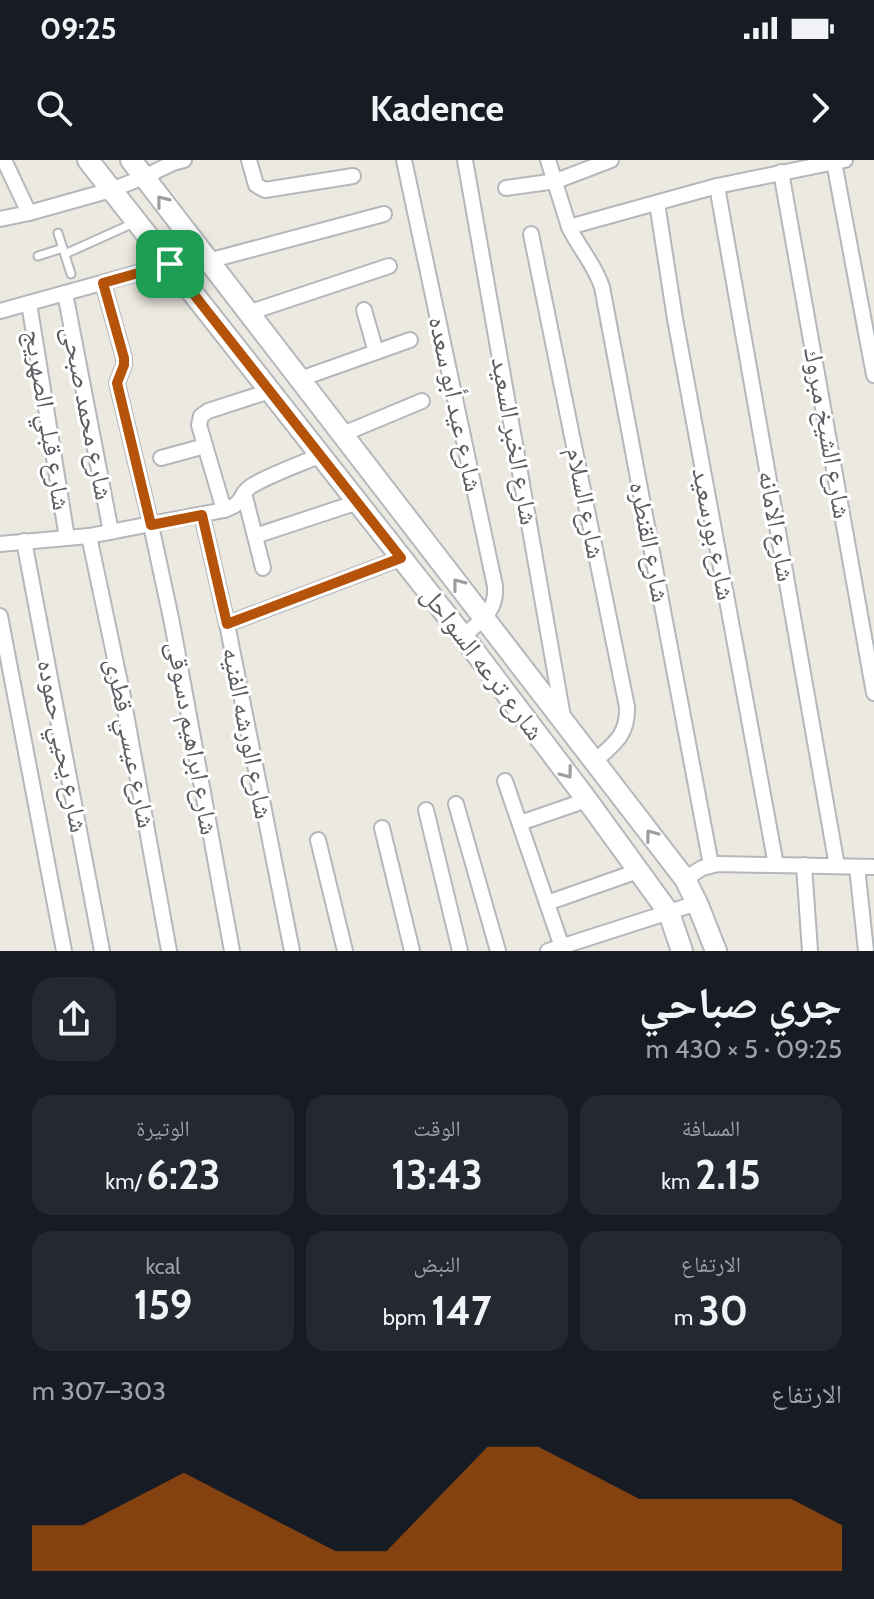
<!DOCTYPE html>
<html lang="ar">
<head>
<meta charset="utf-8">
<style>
  :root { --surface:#171b24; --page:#242831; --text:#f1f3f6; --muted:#9ea1a6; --accent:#b45309 }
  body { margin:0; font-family:Cabin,"Noto Naskh Arabic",sans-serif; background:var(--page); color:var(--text); direction:rtl; height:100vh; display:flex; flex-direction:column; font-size:30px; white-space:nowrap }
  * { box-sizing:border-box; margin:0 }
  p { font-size:26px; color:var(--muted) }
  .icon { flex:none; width:44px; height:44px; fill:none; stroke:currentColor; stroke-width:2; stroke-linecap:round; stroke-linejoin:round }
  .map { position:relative; height:791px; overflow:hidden; direction:ltr }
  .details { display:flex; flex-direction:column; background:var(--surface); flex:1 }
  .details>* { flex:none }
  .pin { position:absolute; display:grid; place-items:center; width:68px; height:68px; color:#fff; margin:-34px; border-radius:16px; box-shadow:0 4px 12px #0006 }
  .round { display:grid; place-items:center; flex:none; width:84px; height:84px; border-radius:24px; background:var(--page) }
  .headline { display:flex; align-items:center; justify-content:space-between; height:136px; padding:0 32px }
  h1 { font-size:44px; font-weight:700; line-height:60px }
  .stats { display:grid; grid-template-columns:repeat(3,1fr); gap:12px; height:136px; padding:8px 32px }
  .stats div { display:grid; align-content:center; border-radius:20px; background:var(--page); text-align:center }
  .stats b { font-size:40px; font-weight:700 }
  .stats small { font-size:22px; font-weight:400 }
  .stats p { font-size:22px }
  .chart { height:224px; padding:16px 32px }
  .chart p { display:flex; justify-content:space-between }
  .chart svg { width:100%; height:144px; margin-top:8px; fill:var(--accent); opacity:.7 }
  .status { display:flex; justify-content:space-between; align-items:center; height:56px; padding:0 40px; background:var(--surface); direction:ltr }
  .status svg { height:22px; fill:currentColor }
  header { display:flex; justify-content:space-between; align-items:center; height:104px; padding:0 32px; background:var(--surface); font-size:36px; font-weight:700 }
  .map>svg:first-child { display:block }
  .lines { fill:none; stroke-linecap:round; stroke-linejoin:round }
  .service-casing { stroke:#b4b7bb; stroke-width:11 }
  .minor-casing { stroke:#b4b7bb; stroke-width:18 }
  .secondary-casing { stroke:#b5b8bd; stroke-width:24 }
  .service { stroke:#fff; stroke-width:7 }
  .minor { stroke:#fff; stroke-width:14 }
  .secondary { stroke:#fff; stroke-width:20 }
  .oneway { stroke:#9b9ea0 }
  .route-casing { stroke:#fff; stroke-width:16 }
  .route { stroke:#b45309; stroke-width:10 }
  .labels { text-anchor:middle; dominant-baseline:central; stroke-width:6; stroke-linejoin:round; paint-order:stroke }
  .street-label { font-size:26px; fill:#595d61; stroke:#fff }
</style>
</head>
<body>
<div class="status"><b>09:25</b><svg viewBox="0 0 49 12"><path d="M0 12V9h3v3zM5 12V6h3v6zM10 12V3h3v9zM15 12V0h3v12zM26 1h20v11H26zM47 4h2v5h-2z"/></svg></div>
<header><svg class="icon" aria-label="forward" viewBox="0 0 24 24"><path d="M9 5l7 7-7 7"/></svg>Kadence<svg class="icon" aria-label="search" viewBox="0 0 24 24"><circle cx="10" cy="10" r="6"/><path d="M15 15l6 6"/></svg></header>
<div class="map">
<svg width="874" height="791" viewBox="0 0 874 791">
  <rect width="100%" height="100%" fill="#ece9e1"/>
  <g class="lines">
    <!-- service casing -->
    <g class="service-casing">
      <g id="service">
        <path d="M58,73L71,114"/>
        <path d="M65,94L136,62"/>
        <path d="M38,96L63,88"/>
      </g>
    </g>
    <!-- minor casing -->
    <g class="minor-casing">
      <g id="minor">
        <path d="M4,0L29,53"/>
        <path d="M249,0L256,25L265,30L353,16"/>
        <path d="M404,0L495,426C497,452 481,461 463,476"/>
        <path d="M465,0L563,557"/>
        <path d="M548,0L569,67L717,26L845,0"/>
        <path d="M834,2L874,215"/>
        <path d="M781,12L874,533"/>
        <path d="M717,26L837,706"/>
        <path d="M506,28L556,21L611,0"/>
        <path d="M657,43L675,159L776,705"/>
        <path d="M0,59L29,53L111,30L144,17L173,3L184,0"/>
        <path d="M569,67C579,88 595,105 602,127L711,705"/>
        <path d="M531,74L627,547C628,575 614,584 595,601"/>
        <path d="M208,101L384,54"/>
        <path d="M103,123L124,198V205L117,223L151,365L172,463L232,791"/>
        <path d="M65,133L111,372"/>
        <path d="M29,143L67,378"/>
        <path d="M364,150L376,192"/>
        <path d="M0,151L170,104"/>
        <path d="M248,153L389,106"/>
        <path d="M300,219L410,180"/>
        <path d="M343,274L422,241"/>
        <path d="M161,298L205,286"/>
        <path d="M244,333L263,408"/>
        <path d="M224,350L199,265L201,256L208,251L270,231"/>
        <path d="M202,355L227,464L292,791"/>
        <path d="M89,376L122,532L169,791"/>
        <path d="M255,376L358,342"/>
        <path d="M24,381L102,791"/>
        <path d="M0,384L89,376L224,350C247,343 237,334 253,325C274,313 298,305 321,295"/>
        <path d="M0,456L64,791"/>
        <path d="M227,464L401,398"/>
        <path d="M505,621L562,787"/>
        <path d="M456,644L498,791"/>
        <path d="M426,650L460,791"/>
        <path d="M520,663L587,640"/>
        <path d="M382,668L412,791"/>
        <path d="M318,680L345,791"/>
        <path d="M804,705L810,791"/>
        <path d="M857,707L866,791"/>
        <path d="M685,719L702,708L718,704L874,707"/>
        <path d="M547,743L638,711"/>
        <path d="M548,791L697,743"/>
      </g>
    </g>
    <!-- secondary casing -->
    <g class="secondary-casing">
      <g id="secondary">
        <path d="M88,0L463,476L587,640L669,753L682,791"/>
        <path d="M131,0L685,719L697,743L716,791"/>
      </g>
    </g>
    <!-- service -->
    <use href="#service" class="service"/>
    <!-- minor -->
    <use href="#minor" class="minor"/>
    <!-- secondary -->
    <use href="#secondary" class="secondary"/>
  </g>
  <!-- one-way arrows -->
  <defs><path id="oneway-chevron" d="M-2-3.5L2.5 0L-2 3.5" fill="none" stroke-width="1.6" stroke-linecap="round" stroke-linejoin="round" transform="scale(2)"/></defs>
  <g class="oneway">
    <use href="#oneway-chevron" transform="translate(162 41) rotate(-128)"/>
    <use href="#oneway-chevron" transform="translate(458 424) rotate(-128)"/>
    <use href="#oneway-chevron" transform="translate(567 613) rotate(53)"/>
    <use href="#oneway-chevron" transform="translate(651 675) rotate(-127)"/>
  </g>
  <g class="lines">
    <!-- route casing -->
    <g class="route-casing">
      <path id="route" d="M170,104L401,398L227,464L202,355L151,365L117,223L124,205V198L103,123Z"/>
    </g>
    <!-- route -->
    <use href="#route" class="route"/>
  </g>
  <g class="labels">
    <!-- street labels -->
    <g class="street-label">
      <text transform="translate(456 244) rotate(78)">شارع عيد أبو سعده</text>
      <text transform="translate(88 253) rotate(79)">شارع محمد صبحى</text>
      <text transform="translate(48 260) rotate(81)">شارع قبلي الصهريج</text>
      <text transform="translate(828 273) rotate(80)">شارع الشيخ مبروك</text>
      <text transform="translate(515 281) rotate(80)">شارع الخبر السعيد</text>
      <text transform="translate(586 343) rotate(79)">شارع السلام</text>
      <text transform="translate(777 366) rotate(80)">شارع الامانه</text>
      <text transform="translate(714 374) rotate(79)">شارع بورسعيد</text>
      <text transform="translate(650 382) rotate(79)">شارع القنطره</text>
      <text transform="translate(483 503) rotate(53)">شارع ترعه السواحل</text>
      <text transform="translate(248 573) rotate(79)">شارع الورشه الفنيه</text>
      <text transform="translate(193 578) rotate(80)">شارع ابراهيم دسوقى</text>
      <text transform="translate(131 583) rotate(79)">شارع عيسي قطرى</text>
      <text transform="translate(63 586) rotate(79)">شارع يحيي حموده</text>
    </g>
  </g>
</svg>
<div class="pin" style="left:170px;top:104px;background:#1e9e55"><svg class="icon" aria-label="arrive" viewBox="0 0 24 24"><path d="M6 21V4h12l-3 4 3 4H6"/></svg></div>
</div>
<section class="details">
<div class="headline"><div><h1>جري صباحي</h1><p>09:25 · 5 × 430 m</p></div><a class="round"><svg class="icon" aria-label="share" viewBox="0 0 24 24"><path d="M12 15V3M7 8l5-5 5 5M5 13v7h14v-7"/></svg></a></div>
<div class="stats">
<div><p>المسافة</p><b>2.15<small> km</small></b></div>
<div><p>الوقت</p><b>13:43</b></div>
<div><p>الوتيرة</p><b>6:23<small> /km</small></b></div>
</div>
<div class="stats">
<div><p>الارتفاع</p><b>30<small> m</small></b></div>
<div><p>النبض</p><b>147<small> bpm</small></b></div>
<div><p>kcal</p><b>159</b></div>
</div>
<div class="chart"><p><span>الارتفاع</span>303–307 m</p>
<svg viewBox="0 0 160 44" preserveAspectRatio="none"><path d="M0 44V30L10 30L20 22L30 14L40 22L50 30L60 38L70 38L80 22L90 6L100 6L110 14L120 22L130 22L140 22L150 22L160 30V44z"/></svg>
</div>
</section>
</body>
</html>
